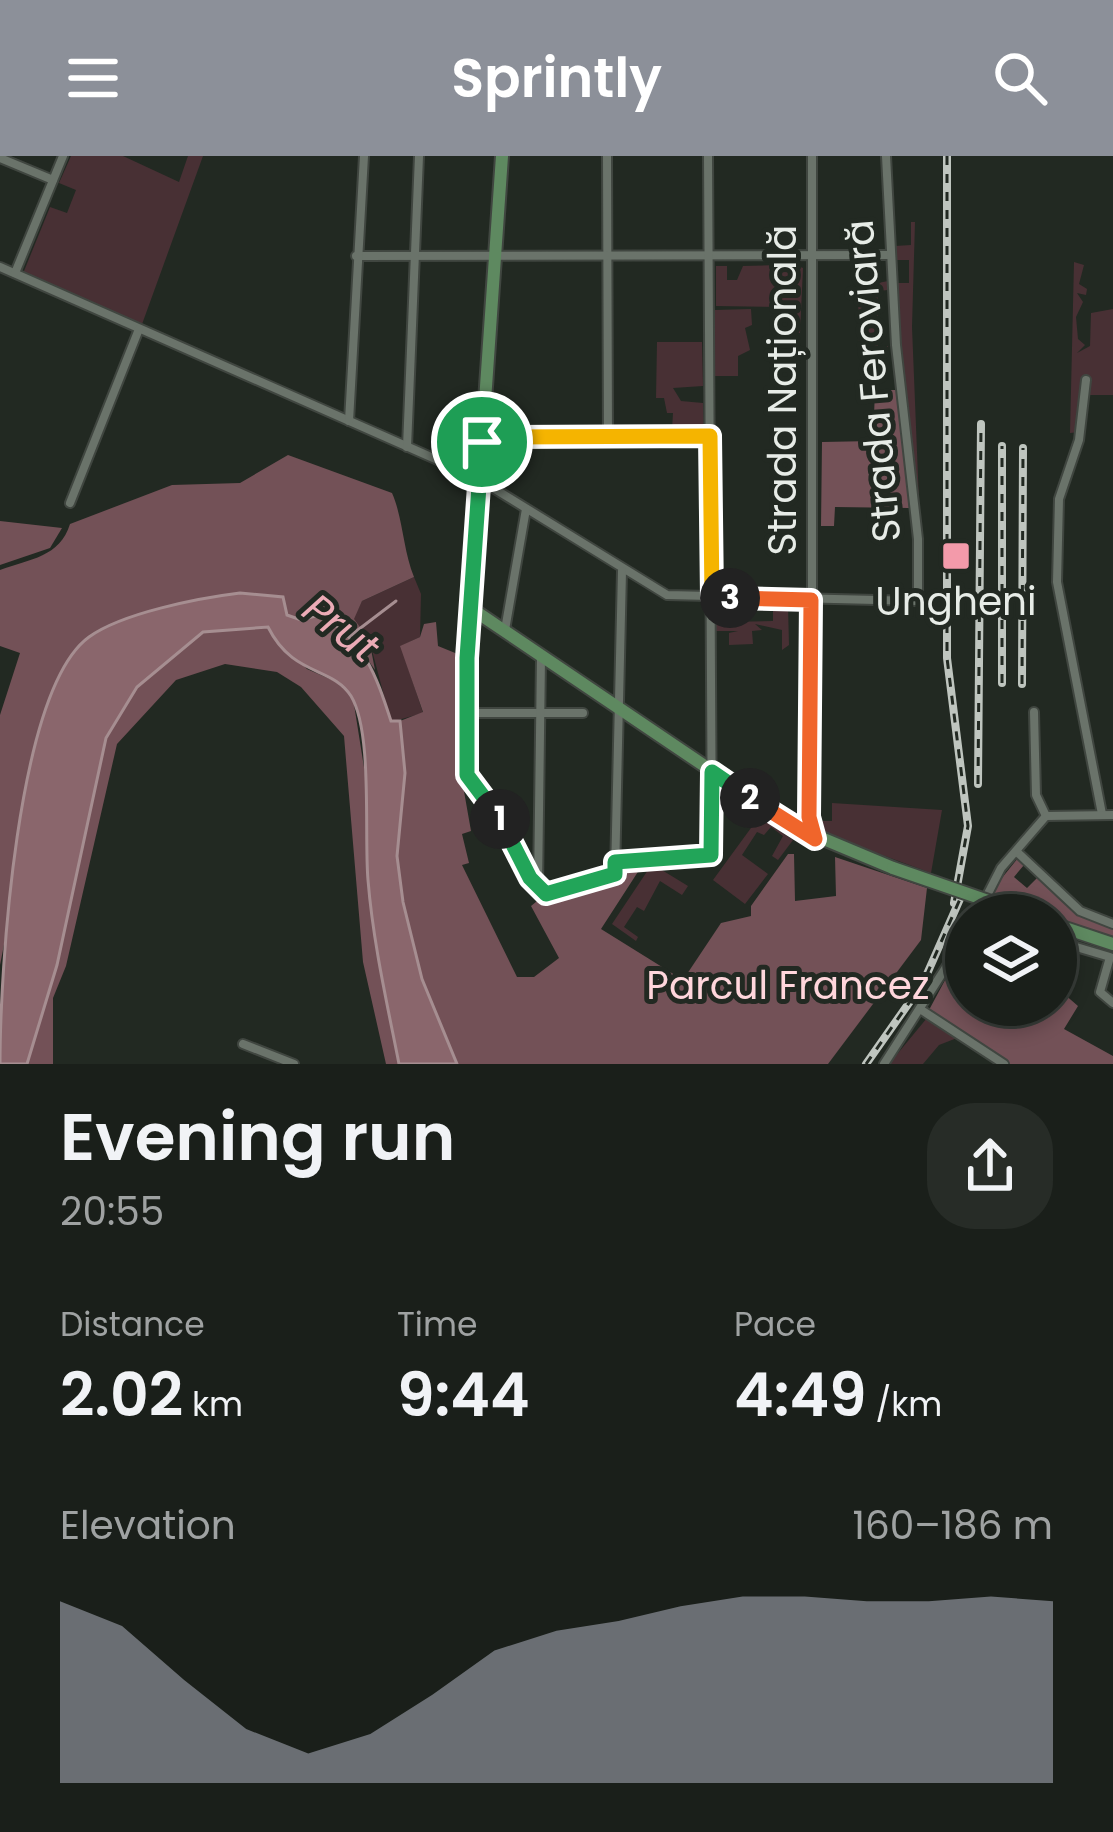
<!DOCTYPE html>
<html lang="en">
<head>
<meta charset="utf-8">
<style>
  :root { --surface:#1a1f1a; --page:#272c27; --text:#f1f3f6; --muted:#9fa2a2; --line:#383d39; --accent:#8c9099 }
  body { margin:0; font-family:Poppins,sans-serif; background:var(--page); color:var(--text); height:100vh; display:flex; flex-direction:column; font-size:45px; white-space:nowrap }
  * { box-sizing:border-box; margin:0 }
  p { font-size:39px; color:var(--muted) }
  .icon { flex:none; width:66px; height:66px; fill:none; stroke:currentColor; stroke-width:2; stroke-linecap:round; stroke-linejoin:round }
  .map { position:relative; height:908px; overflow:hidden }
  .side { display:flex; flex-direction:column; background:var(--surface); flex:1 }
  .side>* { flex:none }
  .tools { position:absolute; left:945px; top:738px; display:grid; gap:24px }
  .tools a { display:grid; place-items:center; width:132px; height:132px; border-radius:50%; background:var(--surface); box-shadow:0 6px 18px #0003,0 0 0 3px var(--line); font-size:60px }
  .pin { position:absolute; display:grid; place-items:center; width:102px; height:102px; color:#fff; margin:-51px; border:6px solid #fff; border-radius:50%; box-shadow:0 3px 12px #0007 }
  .km { position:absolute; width:60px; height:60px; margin:-30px; border-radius:50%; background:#222; color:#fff; font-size:33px; line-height:60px; text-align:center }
  .round { display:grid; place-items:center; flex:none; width:126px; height:126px; border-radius:48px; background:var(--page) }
  .summary { display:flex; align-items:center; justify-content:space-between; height:204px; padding:0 60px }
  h1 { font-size:66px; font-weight:600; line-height:90px }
  .stats { display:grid; grid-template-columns:repeat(3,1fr); gap:18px; height:204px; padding:12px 60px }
  .stats div { display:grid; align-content:center }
  .stats b { font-size:60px; font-weight:600 }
  .stats small { font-size:33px; font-weight:400 }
  .stats p { font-size:33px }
  .chart { height:336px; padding:24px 60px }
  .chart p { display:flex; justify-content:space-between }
  .chart svg { width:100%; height:216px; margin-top:12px; fill:var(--accent); opacity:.7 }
  header { display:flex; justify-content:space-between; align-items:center; height:156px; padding:0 60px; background:var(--accent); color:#fff; font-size:54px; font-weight:600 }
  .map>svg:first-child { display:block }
  .green { fill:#483034 }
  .forest { fill:#735157 }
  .water { fill:#8a666c; stroke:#a68e91; stroke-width:3 }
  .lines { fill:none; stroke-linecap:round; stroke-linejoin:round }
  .stream { stroke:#a68e91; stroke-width:3 }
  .minor-casing { stroke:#404640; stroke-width:12 }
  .major-casing { stroke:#404640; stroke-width:16 }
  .minor { stroke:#6a736a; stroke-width:8 }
  .major { stroke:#5e8960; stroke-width:12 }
  .rail-casing { stroke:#bfc5bf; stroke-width:8 }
  .rail { stroke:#222922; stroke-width:3; stroke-dasharray:9; stroke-linecap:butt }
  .major-bridge-casing { stroke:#404640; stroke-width:16; stroke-linecap:butt }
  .major-bridge { stroke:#5e8960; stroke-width:12 }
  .split-1-casing { stroke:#fff; stroke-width:24 }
  .split-2-casing { stroke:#fff; stroke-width:24 }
  .split-3-casing { stroke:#fff; stroke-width:24 }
  .split-4-casing { stroke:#fff; stroke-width:24 }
  .split-1 { stroke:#22a559; stroke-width:15 }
  .split-2 { stroke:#22a559; stroke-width:15 }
  .split-3 { stroke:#f0652b; stroke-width:15 }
  .split-4 { stroke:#f5b400; stroke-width:15 }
  .poi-dot { fill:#f39aaa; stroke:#222922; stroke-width:4.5 }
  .labels { text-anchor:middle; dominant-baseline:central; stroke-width:10; stroke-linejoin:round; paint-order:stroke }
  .street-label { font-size:39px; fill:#e7ece7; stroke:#222922 }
  .poi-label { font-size:39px; fill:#e7ece7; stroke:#222922 }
  .park-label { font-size:39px; fill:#ffd6dc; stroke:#222922 }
  .water-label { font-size:42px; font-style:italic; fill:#ebabb6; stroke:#222922 }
</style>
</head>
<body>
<header><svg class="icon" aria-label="menu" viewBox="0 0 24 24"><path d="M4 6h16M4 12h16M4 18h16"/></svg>Sprintly<svg class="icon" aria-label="search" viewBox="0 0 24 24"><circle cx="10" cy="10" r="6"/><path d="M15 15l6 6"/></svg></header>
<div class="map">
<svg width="1113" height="908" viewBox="0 0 1113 908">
  <rect width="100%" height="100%" fill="#222922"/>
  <!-- green -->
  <g class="green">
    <path d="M71,0H123L179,26L188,0H203L141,171L18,117L24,115L50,51L67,57L76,34L59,27Z"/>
    <path d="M911,66H915L912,171L923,445L895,127H909V104H895V90L911,89Z"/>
    <path d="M780,104L803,112L800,177H789V151L716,150V110H727V124H737L743,110L777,109Z"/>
    <path d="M1074,106L1084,109L1079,128L1087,133L1086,139L1077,137L1083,146L1076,161L1078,183L1085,189L1077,197L1090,190L1091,157L1113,153V239H1087L1089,219L1083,220L1079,276L1070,277Z"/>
    <path d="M877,122L878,127L888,125V134L878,135V190H888V196L859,195L858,125Z"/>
    <path d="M751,153L752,169L745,172L750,194L738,200V220H715V154Z"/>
    <path d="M657,186H702L703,230L673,232L681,245L703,247L704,276L672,274L673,257H667L664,242H656Z"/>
    <path d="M414,421L421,438L420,481L401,490L423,557L391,566L369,483L353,463L362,445Z"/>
    <path d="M714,447H731L729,466L773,465V450H788L789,489L782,494V474L755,468L762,474L752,475L753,488L729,489V477L738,475H714Z"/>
    <path d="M832,647L942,654L931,717L825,678L820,665H832Z"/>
    <path d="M759,661L793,684L778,704L772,700L783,680L771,671L764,679L757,676L742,699L768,718L745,748L713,724Z"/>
    <path d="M652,708L688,730L682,739L660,725L644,755L637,751L624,771L638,781L636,785L612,768Z"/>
    <path d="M927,862L957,882L939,889L923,908H889Z"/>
  </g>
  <!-- forest -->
  <g class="forest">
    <path d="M875,234H898L909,352L835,351L834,370H821L822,286L873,285Z"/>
    <path d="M288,299L392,337C403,362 403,394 414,421L362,445L354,463L369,483L375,514L347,474L287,459L282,441C239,437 207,443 165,455C0,503 31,669 0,809V559L20,497L0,490V414C30,403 60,401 70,368L172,329L240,327Z"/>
    <path d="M0,365L62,372L50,392L0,409Z"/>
    <path d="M436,466L438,490L465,501L462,624L471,675L462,678L469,707L462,709L517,821H534L559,802L531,750L542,741L620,720L619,709L643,708L601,773L683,824L721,767L751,760V750L788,698H794L795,745L836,740L835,701L927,732L921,784L828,908H457L422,823L403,746L397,700L405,617L400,565L423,556L400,490L420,481L424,468Z"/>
    <path d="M268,471L307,513L339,527L353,542L366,624L368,722L399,908H386L363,806L344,580L301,531L277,516L225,508L176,524L117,588L66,810L53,842V908H27L57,809L106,582L137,532L204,476Z"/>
    <path d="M1018,702L1024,709L1014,721L1027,732L1038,721L1076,757L1113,770V782L989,738Z"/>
    <path d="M966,785V849H1056V831L1078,850L1064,873L1113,900V908H1010L929,854Z"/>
  </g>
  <!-- water -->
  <path class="water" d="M240,437L283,441L287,459L301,464L319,459C364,483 376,519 391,565H400L405,617L397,700L403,746L422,823L457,908H399C387,847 373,786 368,724C364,680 373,576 351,540C332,510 293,521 268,471L203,476L137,531L106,582L57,809L27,908H0C0,819 16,534 89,481C122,457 199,442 240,437Z"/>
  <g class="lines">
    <!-- stream -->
    <path class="stream" d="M350,480L396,445"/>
    <!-- minor casing -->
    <g class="minor-casing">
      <g id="minor">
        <path d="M607,0L608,280"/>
        <path d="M0,2L53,24"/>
        <path d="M356,100L889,99"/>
        <path d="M0,111L474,320"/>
        <path d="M15,117L63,0"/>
        <path d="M1086,224L1079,284L1059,343L1057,426L1102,658"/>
        <path d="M349,265L364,0"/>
        <path d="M483,281L710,280"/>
        <path d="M407,291L419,0"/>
        <path d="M485,327L667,439L918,445V383L896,189L886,0"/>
        <path d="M70,347L139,173"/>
        <path d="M473,451L468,622L497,659L538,733"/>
        <path d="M505,474L526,353"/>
        <path d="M1034,556L1036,639L1046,660"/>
        <path d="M467,557H583"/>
        <path d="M812,676V0"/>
        <path d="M1017,696L1080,755L1113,768"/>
        <path d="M615,706L712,697L708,0"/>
        <path d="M538,732L541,501"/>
        <path d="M538,733L550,737L615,718L622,415"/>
        <path d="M977,759L1001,712L1046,660L1113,659"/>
        <path d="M1056,785L1110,801L1100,836L1113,847"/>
        <path d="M923,855L1004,908"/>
        <path d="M243,888L294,908"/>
        <path d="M884,908L966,780"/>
      </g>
    </g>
    <!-- major casing -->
    <g class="major-casing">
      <g id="major">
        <path d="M480,317L502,0"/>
        <path d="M479,330L471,444L475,455L795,671L893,712"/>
        <path d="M1056,769L1113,788"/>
      </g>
    </g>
    <!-- minor -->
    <use href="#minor" class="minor"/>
    <!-- major -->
    <use href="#major" class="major"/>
    <!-- rail casing -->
    <g class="rail-casing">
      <g id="rail">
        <path d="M947,0V502L968,670L954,747"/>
        <path d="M1002,527V290"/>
        <path d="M1022,528L1023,292"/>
        <path d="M978,628L981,268"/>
        <path d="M866,908L923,827L964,734"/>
      </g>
    </g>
    <!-- rail -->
    <use href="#rail" class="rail"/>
    <!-- major-bridge casing -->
    <g class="major-bridge-casing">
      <path id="major-bridge" d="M893,712L1026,758"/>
    </g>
    <!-- major-bridge -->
    <use href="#major-bridge" class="major-bridge"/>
  </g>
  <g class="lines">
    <!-- split-1 casing -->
    <g class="split-1-casing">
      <path id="split-1" d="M482,286L480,317L473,322L479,330L467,502V619L500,663"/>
    </g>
    <!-- split-2 casing -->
    <g class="split-2-casing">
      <path id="split-2" d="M500,663L530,722L546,738L615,718V706L711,699L712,616L750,642"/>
    </g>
    <!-- split-3 casing -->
    <g class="split-3-casing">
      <path id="split-3" d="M730,442L811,444L809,661L815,683L750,642"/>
    </g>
    <!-- split-4 casing -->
    <g class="split-4-casing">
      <path id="split-4" d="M482,286L483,281L710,280L712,441L730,442"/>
    </g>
    <!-- split-1 -->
    <use href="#split-1" class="split-1"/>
    <!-- split-2 -->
    <use href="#split-2" class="split-2"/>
    <!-- split-3 -->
    <use href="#split-3" class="split-3"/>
    <!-- split-4 -->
    <use href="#split-4" class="split-4"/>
  </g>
  <!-- markers -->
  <rect class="poi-dot" x="941" y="385" width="30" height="30" rx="6"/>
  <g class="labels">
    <!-- street labels -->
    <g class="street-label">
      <text transform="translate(873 225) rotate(-95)">Strada Feroviară</text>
      <text transform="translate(782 234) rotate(-90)">Strada Națională</text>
    </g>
    <!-- poi labels -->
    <g class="poi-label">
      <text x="956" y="445">Ungheni</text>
    </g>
    <!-- park labels -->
    <g class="park-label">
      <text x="788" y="829">Parcul Francez</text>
    </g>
    <!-- water labels -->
    <g class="water-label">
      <text transform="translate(341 472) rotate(38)">Prut</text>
    </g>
  </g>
</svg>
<div class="tools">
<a><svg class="icon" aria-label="layers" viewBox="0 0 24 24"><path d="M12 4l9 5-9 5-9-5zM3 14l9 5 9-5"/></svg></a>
</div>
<div class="pin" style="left:482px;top:286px;background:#1e9e55"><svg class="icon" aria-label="arrive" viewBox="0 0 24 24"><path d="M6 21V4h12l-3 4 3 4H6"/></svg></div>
<b class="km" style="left:500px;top:663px">1</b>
<b class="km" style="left:750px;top:642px">2</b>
<b class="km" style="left:730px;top:442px">3</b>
</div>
<section class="side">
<div class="summary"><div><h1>Evening run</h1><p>20:55</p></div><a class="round"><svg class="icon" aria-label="share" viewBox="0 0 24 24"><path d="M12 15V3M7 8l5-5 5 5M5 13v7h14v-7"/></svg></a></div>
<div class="stats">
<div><p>Distance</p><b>2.02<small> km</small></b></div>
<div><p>Time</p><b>9:44</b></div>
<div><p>Pace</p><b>4:49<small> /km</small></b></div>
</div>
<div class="chart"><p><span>Elevation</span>160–186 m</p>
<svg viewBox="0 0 160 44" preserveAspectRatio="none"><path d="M0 44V7L10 12L20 23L30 33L40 38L50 34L60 26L70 17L80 13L90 11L100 8L110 6L120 6L130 7L140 7L150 6L160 7V44z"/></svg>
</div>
</section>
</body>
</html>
